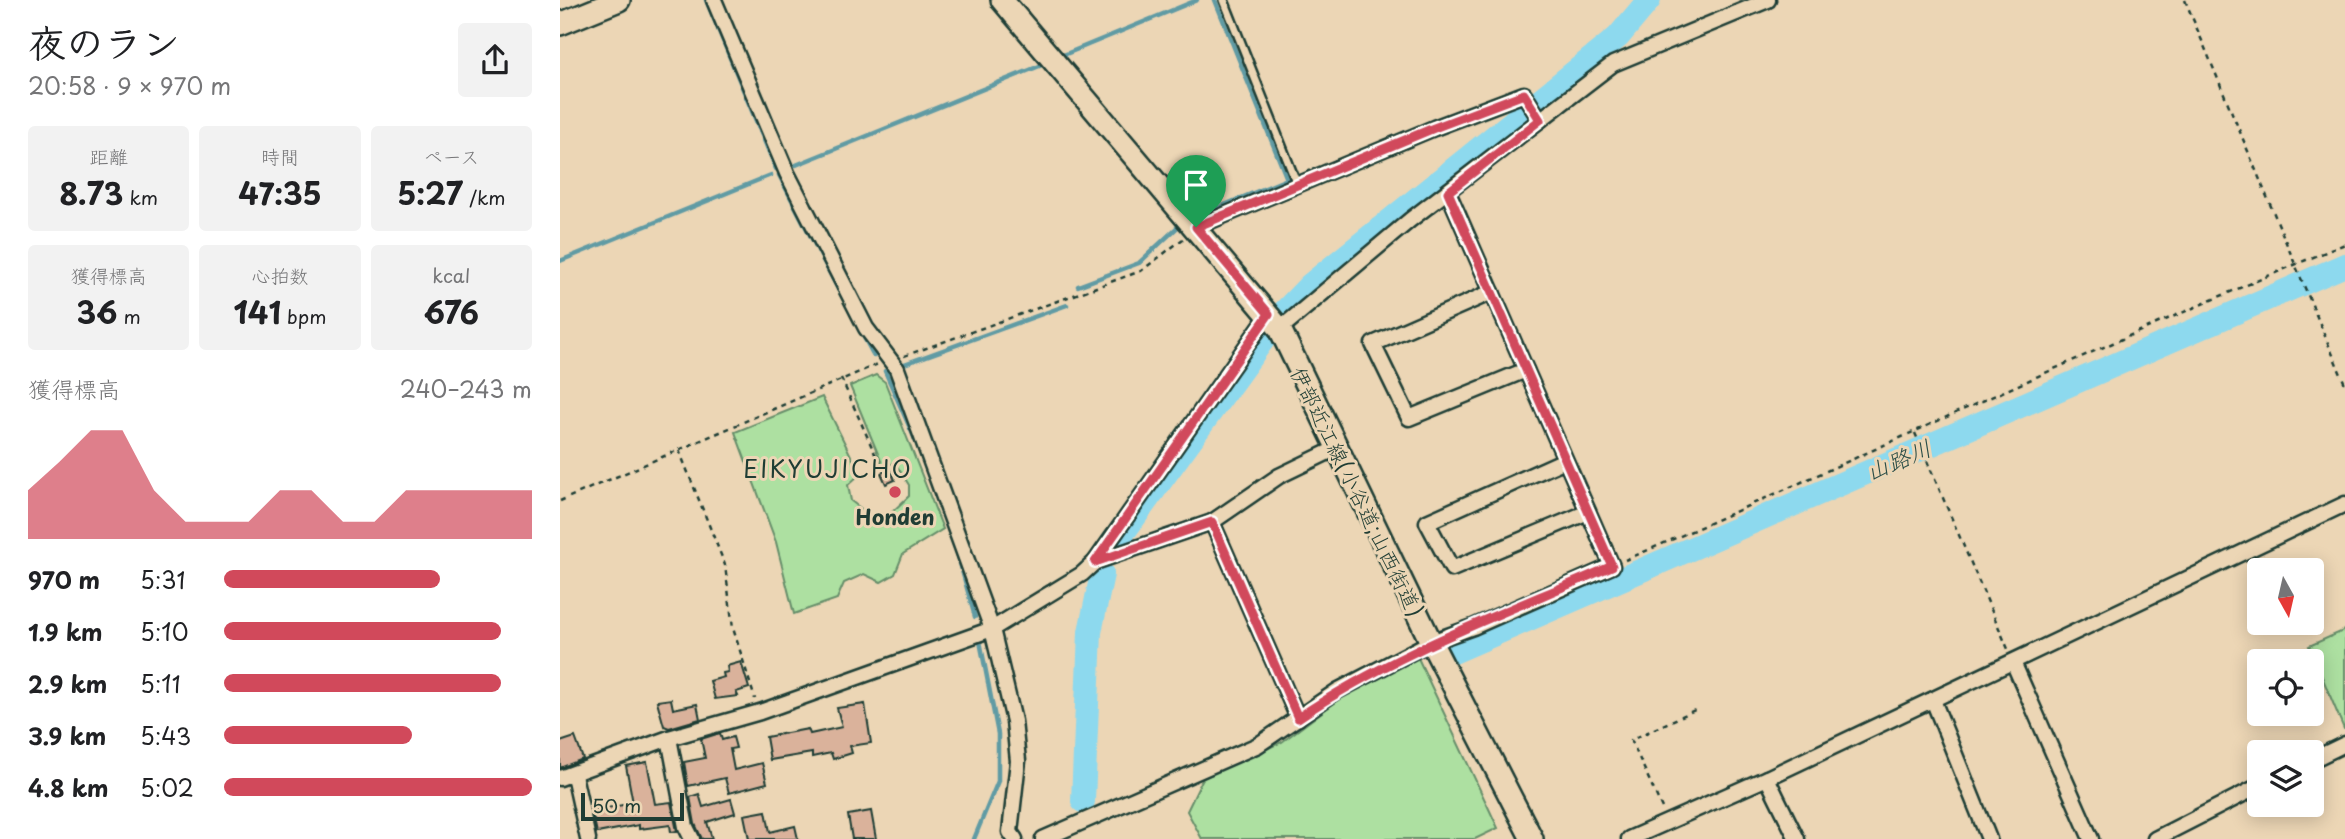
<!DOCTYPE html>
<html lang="ja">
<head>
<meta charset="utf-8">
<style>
  :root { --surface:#fff; --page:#f2f2f2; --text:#202124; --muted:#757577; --accent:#d1495b }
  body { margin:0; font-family:"Playpen Sans","Klee One",sans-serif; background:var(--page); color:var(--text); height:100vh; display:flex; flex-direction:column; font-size:26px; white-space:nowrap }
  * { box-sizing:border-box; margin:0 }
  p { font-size:23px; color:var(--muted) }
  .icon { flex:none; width:38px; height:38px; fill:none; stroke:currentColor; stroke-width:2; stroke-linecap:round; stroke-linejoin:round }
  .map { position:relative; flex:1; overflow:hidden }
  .sheet { display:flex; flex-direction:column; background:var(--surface); width:560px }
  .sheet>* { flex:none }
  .needle { width:46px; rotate:172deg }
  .tools { position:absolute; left:1687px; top:558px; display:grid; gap:14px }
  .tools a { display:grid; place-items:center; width:77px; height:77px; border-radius:7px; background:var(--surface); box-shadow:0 4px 18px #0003; font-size:35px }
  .scale { position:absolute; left:21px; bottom:18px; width:103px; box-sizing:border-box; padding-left:7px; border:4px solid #1f3d34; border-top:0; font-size:19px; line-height:24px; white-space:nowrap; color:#1f3d34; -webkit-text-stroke:5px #ecd6b5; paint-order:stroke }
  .pin { position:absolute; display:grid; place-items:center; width:60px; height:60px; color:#fff; margin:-72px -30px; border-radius:50% 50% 50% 0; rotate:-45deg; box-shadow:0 0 7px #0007 }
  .pin .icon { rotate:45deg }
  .round { display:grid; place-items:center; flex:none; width:74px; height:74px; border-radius:7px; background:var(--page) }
  .overview { display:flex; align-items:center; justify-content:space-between; height:119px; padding:0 28px }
  h1 { font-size:38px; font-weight:700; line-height:52px }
  .figures { display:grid; grid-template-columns:repeat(3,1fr); gap:10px; height:119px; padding:7px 28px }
  .figures div { display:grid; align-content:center; border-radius:7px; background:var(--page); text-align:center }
  .figures b { font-size:30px; font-weight:700 }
  .figures small { font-size:19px; font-weight:400 }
  .figures p { font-size:19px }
  .chart { height:196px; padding:14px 28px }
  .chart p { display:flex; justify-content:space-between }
  .chart svg { width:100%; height:126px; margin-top:7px; fill:var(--accent); opacity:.7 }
  ul { padding:0 28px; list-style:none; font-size:23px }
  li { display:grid; grid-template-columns:112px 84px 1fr; align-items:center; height:52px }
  li i { height:18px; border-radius:9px; background:var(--accent) }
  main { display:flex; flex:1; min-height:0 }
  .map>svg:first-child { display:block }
  .green { fill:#ade0a1; stroke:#668e6a; stroke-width:2 }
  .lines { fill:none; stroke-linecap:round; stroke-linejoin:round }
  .stream { stroke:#619ba4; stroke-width:4.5 }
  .river { stroke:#8dd9ee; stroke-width:24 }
  .building { fill:#dab29b; stroke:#1f3d34; stroke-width:2 }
  .lane-casing { stroke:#1f3d34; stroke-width:12 }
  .street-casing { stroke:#1f3d34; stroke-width:19 }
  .secondary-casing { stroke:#1f3d34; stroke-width:26 }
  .path { stroke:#1f3d34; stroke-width:2.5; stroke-dasharray:5 5; stroke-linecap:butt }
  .lane { stroke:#ecd6b5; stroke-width:7 }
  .street { stroke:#ecd6b5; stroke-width:14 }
  .secondary { stroke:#ecd6b5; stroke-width:21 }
  .route-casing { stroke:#fff; stroke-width:14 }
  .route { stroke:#d1495b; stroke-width:9 }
  .poi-dot { fill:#d1495b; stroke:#ecd6b5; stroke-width:2.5 }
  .labels { text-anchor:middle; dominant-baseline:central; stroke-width:6; stroke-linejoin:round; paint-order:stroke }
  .street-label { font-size:21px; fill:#1f3d34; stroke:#ecd6b5 }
  .poi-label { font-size:21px; font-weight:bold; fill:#1f3d34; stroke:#ecd6b5 }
  .water-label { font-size:23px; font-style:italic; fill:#2a4d47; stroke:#ecd6b5 }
  .quarter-label { font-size:24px; letter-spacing:2px; fill:#1f3d34; stroke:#ecd6b5 }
</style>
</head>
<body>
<main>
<section class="sheet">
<div class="overview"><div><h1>夜のラン</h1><p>20:58 · 9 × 970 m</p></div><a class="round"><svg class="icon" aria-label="share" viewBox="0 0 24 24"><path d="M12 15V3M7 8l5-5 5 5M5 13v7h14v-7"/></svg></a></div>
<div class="figures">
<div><p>距離</p><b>8.73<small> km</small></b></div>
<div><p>時間</p><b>47:35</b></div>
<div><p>ペース</p><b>5:27<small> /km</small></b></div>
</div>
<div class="figures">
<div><p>獲得標高</p><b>36<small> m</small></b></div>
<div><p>心拍数</p><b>141<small> bpm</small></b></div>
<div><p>kcal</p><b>676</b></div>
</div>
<div class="chart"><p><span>獲得標高</span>240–243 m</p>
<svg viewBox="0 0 160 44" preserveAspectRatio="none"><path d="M0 44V27L10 17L20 6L30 6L40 27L50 38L60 38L70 38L80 27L90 27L100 38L110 38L120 27L130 27L140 27L150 27L160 27V44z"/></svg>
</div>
<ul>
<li><b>970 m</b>5:31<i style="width:70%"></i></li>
<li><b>1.9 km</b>5:10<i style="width:90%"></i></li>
<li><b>2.9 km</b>5:11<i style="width:90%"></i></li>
<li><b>3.9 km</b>5:43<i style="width:61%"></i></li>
<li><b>4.8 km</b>5:02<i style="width:100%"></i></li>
</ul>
</section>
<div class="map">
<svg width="1785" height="839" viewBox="0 0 1785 839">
  <rect width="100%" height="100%" fill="#ecd6b5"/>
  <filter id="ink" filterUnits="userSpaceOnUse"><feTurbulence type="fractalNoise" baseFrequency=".0143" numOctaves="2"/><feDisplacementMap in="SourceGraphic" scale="14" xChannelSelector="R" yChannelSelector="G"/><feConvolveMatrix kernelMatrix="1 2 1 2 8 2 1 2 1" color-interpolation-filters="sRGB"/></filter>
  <g filter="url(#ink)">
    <!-- green -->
    <g class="green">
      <path d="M316,375L325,382L383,529L343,554L335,574L321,582L304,574L284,583L277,599L234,614L216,542L175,432L262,397L300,474L288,485L291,501L308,514L329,515L349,496V485L335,463L323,466L290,386Z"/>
      <path d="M1785,630V729H1784L1749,646Z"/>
      <path d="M858,658L938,828L915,839H642L627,811L643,778L722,742L790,691Z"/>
    </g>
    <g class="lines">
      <!-- stream -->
      <g class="stream">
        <path d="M146,0L216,169"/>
        <path d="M501,56L637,0"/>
        <path d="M236,165L482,65"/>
        <path d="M219,175L279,291"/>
        <path d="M631,213L634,209L657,208L727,179L655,0"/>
        <path d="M0,261L211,175"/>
        <path d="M518,286L579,263L623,222"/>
        <path d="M301,332L314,356"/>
        <path d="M358,446L325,371L507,305"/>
        <path d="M396,549L415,617"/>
        <path d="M414,839L438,781V734L420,641"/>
      </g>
      <!-- river -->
      <g class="river">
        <path d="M558,540L721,315L750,285L1058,37L1089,0"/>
        <path d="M891,653L1785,265"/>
        <path d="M523,801L530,632L542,574"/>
      </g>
    </g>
    <!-- building -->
    <g class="building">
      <path d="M330,469L335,480L326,484L321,473Z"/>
      <path d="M181,662L189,688L176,692L178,696L155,699L150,681L164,677L163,673L168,672L167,666Z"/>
      <path d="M111,699L113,709L137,704L140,719L109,728L104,726L97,701Z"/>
      <path d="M305,704L311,743L290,746L292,753L273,759L271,753L252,757V753L210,760L206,737L248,729L250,734L282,727L277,708Z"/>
      <path d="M160,733L162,740L173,737L176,748L170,749L174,770L202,763L207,783L169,793L165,778L128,786L124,762L145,758L141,739Z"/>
      <path d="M15,737L23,759L0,768V742Z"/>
      <path d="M87,762L95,804L111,802L117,831L111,832L110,825L79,829V825L37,833L32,811L73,803L66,766Z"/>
      <path d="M139,794L143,807L171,799L175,813L147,822L152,839H142L135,824L130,797Z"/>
      <path d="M206,811L210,832L235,826L238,839H189L184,815Z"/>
      <path d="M311,811L316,839H292L288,815Z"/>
    </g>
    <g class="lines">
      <!-- lane casing -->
      <g class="lane-casing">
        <path id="lane" d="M664,0L737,184"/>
      </g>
      <!-- street casing -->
      <g class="street-casing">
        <g id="street">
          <path d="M154,0L227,173L306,328L337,369L432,629L454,721L458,761L450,832L455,839"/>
          <path d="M636,227L874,128L964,94L980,120"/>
          <path d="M932,292L813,344L849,418L966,370"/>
          <path d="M720,329L850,220L1053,64L1208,0"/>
          <path d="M1005,460L867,522L892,569L1028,512"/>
          <path d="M652,522L738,718"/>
          <path d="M535,562L709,314"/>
          <path d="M1453,662L1531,839"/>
          <path d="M1373,700L1429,839"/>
          <path d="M1752,760L1785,744"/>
          <path d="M14,775L28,839"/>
          <path d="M0,778L109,738"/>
          <path d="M1207,778L1237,839"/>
          <path d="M132,839L126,827L109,738L200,712L432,629L522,574L535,562L652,522L719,476L779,447"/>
          <path d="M483,839L698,745L777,691L871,642L913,627L1052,566L888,192"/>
          <path d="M1069,839L1207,778L1785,504"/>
          <path d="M1595,839L1699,786"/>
        </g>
      </g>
      <!-- secondary casing -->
      <g class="secondary-casing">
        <g id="secondary">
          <path d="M442,0L720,329L871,642L972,839"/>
          <path d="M0,24L59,0"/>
        </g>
      </g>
      <!-- path -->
      <g class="path">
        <path d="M1625,0L1785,384"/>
        <path d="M344,356L581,271L623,239"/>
        <path d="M281,378L320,465"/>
        <path d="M1355,433L1448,649"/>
        <path d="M119,450L165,565L173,628L195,699"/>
        <path d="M0,501L318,364"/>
        <path d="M1065,560C1305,456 1543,343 1785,244"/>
        <path d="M1102,808L1071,740L1139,708"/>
      </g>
      <!-- lane -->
      <use href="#lane" class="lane"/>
      <!-- street -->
      <use href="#street" class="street"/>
      <!-- secondary -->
      <use href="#secondary" class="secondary"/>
    </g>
  </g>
  <g class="lines" filter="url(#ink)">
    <!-- route casing -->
    <g class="route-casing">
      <path id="route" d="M964,94L980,120L888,192L1052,566C945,613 835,652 738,718L652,522L535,562L709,314L636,227L874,128Z"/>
    </g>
    <!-- route -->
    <use href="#route" class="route"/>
  </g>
  <!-- markers -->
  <circle class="poi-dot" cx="335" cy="492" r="7"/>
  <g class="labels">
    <!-- street labels -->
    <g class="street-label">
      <text transform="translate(798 491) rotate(64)">伊部近江線(小谷道;山西街道)</text>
    </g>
    <!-- poi labels -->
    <g class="poi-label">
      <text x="335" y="516">Honden</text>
    </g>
    <!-- water labels -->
    <g class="water-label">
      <text transform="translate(1338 459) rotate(-23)">山路川</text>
    </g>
    <!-- quarter labels -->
    <g class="quarter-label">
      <text x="268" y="468">EIKYUJICHO</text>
    </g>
  </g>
</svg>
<div class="tools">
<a><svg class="needle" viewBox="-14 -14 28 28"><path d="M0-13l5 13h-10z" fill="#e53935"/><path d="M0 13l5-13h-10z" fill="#757577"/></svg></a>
<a><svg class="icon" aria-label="locate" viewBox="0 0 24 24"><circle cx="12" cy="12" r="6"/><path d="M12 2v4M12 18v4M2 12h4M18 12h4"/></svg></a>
<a><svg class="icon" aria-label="layers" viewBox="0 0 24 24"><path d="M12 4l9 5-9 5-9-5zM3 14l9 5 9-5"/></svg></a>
</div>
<div class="scale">50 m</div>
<div class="pin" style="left:636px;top:227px;background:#1e9e55"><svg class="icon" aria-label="arrive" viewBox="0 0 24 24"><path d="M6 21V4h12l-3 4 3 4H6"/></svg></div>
</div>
</main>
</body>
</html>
